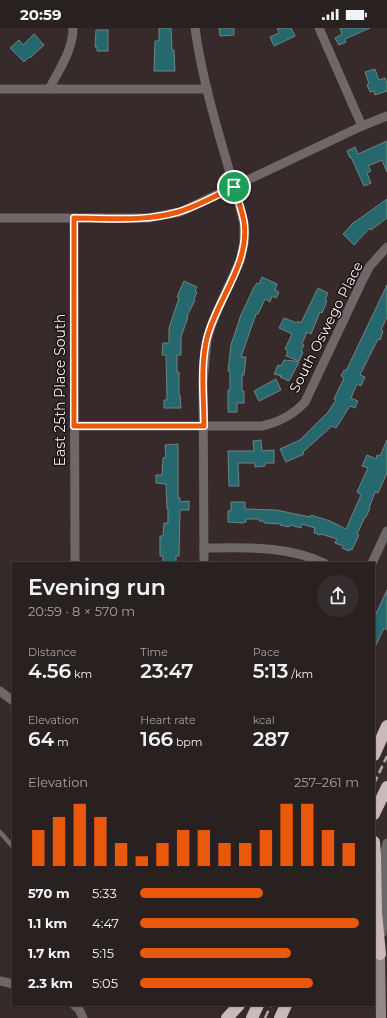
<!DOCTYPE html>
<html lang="en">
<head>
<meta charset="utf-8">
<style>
  :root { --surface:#292020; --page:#352d2d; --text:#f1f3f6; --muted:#a5a3a5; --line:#453e3e; --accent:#ea580c }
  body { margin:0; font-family:Montserrat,sans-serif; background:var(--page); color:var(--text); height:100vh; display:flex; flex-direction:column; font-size:15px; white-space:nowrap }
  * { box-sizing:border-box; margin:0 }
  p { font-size:13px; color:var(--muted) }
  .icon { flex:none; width:22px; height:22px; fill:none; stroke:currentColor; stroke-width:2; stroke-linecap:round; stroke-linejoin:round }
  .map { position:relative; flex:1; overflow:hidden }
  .panel { position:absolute; left:12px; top:534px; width:363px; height:444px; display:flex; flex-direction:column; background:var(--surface); border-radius:0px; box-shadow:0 1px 3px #0004,0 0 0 1px var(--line) }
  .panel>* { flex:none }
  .pin { position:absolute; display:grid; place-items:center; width:34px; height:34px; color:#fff; margin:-17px; border:2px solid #fff; border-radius:50%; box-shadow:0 1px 4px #0007 }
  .round { display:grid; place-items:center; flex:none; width:42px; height:42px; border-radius:21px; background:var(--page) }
  .overview { display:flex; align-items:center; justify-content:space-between; height:68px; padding:0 16px }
  h1 { font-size:22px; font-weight:600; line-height:30px }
  .metrics { display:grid; grid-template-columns:repeat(3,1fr); gap:6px; height:68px; padding:4px 16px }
  .metrics div { display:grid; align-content:center }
  .metrics b { font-size:20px; font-weight:600 }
  .metrics small { font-size:11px; font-weight:400 }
  .metrics p { font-size:11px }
  .chart { height:112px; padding:8px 16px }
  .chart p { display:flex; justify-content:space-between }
  .chart svg { width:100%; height:72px; margin-top:4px; stroke:var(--accent); stroke-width:6 }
  ul { padding:0 16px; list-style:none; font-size:13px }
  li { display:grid; grid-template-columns:64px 48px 1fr; align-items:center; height:30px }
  li i { height:10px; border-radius:5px; background:var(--accent) }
  .status { display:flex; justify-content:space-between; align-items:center; height:28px; padding:0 20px; background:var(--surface); direction:ltr }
  .status svg { height:11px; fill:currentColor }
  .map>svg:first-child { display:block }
  .building { fill:#25686d; stroke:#728283 }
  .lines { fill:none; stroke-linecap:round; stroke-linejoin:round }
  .lane { stroke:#6f6869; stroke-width:4.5 }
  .street { stroke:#6f6869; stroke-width:9 }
  .secondary { stroke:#94898a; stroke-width:10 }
  .highway { stroke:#cab9ba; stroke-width:12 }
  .rail { stroke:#b0a6a6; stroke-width:2.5; stroke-dasharray:8 4; stroke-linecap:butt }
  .route-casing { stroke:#fff; stroke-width:8 }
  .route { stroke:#ea580c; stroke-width:5 }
  .labels { text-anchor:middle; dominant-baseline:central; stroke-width:3; stroke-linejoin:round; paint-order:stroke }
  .street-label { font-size:14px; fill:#f7eeee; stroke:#1a1415 }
</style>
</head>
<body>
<div class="status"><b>20:59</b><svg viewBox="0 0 49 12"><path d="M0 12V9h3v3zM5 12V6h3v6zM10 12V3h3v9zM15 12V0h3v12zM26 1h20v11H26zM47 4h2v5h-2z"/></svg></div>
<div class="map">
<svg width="387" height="990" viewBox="0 0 387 990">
  <rect width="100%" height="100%" fill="#372a2b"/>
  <!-- building -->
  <g class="building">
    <path d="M159,0H171L172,22H174L175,43H154L155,13H159Z"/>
    <path d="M219,0H234V7L220,8Z"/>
    <path d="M277,0H291L295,8L274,18L270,9L279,5Z"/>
    <path d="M340,0H370L345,11L346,14L339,17L335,10L342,6Z"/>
    <path d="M96,2H108V23H97V19H95Z"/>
    <path d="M34,6L44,17L30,30L29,29L24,34L10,20L19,12L23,17Z"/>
    <path d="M375,41L379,52L385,50L387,55V63L375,67L374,63L370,64L367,57L369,56L365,44Z"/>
    <path d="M387,113V144L382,132L368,138L371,143L367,145L371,155L364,158L351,129L350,130L347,123L355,119L358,126Z"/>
    <path d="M387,171V190L371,202L370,200L354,217L343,206L354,194H355Z"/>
    <path d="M262,249L277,256L275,262L279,264L276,270L272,268L270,274L265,271L258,286H256L241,329H246L244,347H242V363H244V375H237V384H228V362H230V343H228L231,317L241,287L254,259L257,255L259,256Z"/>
    <path d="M184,253L197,259L195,263L197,264L194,271L195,272L187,288L188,289L181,309V327H177V344H179V367H180L181,380H164V372H167L166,327H162L163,315H169V300L179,270L177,269Z"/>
    <path d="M387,257V289L381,302L383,303L380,312L378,311L360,347L365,349L361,358L357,356L351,370L358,373L355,380L350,378L336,400L332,398L303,424L304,426L286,434L280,421L300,412L325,387H326L336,372L334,371L344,350L341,348L344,342L346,343Z"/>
    <path d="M318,260L328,265L325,272L327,273L322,285L320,284L311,306L307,304L302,316L304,317L301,323L303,324L299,333L286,328L288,323L285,321L292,306L279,300L284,290L297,295L298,293L301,295Z"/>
    <path d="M284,332L295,333L299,334L289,353L280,349L282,348L274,346L278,337L281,338Z"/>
    <path d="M276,351L281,362L259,373L254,363Z"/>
    <path d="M261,412L262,423L274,422V435H265V438L255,439V435H238L239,458H229L228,423H254L253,413Z"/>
    <path d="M387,412V445L378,465L375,464L369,480H370L366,489H365L357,506L359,507L352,522L350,521L349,523L342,520L343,518L335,515L337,511L321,506L320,507L314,505L315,500L302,496L301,500L290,497L289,499L280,497L281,496L264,495V493H259V491H246V494L242,495L228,494V483H231V474H245V481L276,482L310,489L311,487L330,493L346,501L361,467L357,464L368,440L362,438L367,427L376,431L377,427L380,428Z"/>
    <path d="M178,416V470H180V474L189,473V482H180L179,528H176V535H163V528H160V508H163L164,495H168V481H167L166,456L156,455V447H162L163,430L166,429L165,417Z"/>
    <path d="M387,562V602L384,600L374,621V590Z"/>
  </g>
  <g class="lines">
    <!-- lane -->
    <path class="lane" d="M0,804L13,819"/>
    <!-- street -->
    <g class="street">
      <path d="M195,0C204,66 227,130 244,195V215L240,233L218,281L211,298L207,312L203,354L204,535"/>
      <path d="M319,0L362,98"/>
      <path d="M0,61H207"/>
      <path d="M49,61C59,42 73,22 73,0"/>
      <path d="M0,190H148L180,184L362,98L387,88"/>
      <path d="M74,190L75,535"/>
      <path d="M74,398H262C280,394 293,387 305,374L363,251L370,238L387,219"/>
      <path d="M204,520C245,520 286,517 324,535"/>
      <path d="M372,535L387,503"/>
      <path d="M0,663L13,673"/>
      <path d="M382,905L384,886L383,832L387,815"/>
      <path d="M0,953L13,956"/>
      <path d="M74,977L79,981L83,990"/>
    </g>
    <!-- secondary -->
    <path class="secondary" d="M380,926L381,990"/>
    <!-- highway -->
    <g class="highway">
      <path d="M374,727L387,698"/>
      <path d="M374,786L387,759"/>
      <path d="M374,814L375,828L376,885L380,926"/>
      <path d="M227,990L239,977"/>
      <path d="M252,990L258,977"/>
      <path d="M280,990L286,977"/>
    </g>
    <!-- rail -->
    <g class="rail">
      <path d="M374,756L387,728"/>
      <path d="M265,990L271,977"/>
    </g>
  </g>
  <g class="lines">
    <!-- route casing -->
    <g class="route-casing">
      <path id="route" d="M234,159C238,171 242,183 244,194C250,236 217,271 207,310C200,338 204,369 204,398H74V190C109,190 144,194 178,184C196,179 217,167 234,159Z"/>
    </g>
    <!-- route -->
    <use href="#route" class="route"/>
  </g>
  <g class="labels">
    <!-- street labels -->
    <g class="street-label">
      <text transform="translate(326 299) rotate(-63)">South Oswego Place</text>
      <text transform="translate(60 362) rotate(-90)">East 25th Place South</text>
    </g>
  </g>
</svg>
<div class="pin" style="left:234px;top:159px;background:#1e9e55"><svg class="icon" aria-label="arrive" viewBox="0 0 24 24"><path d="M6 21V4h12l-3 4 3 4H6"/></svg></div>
<section class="panel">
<div class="overview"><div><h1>Evening run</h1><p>20:59 · 8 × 570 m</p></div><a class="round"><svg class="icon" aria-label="share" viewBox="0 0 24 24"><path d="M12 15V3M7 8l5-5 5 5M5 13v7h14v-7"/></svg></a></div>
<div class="metrics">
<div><p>Distance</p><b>4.56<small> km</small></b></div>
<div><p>Time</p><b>23:47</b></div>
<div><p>Pace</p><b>5:13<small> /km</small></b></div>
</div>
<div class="metrics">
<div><p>Elevation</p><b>64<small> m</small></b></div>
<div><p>Heart rate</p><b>166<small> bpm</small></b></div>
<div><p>kcal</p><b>287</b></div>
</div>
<div class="chart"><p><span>Elevation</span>257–261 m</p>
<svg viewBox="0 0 160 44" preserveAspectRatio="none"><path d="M5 44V22M15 44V14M25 44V6M35 44V14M45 44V30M55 44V38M65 44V30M75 44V22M85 44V22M95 44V30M105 44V30M115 44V22M125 44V6M135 44V6M145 44V22M155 44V30"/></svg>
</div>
<ul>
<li><b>570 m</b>5:33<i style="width:56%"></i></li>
<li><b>1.1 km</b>4:47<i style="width:100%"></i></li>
<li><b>1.7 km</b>5:15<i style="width:69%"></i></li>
<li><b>2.3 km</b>5:05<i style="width:79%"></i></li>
</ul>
</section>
</div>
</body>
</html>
